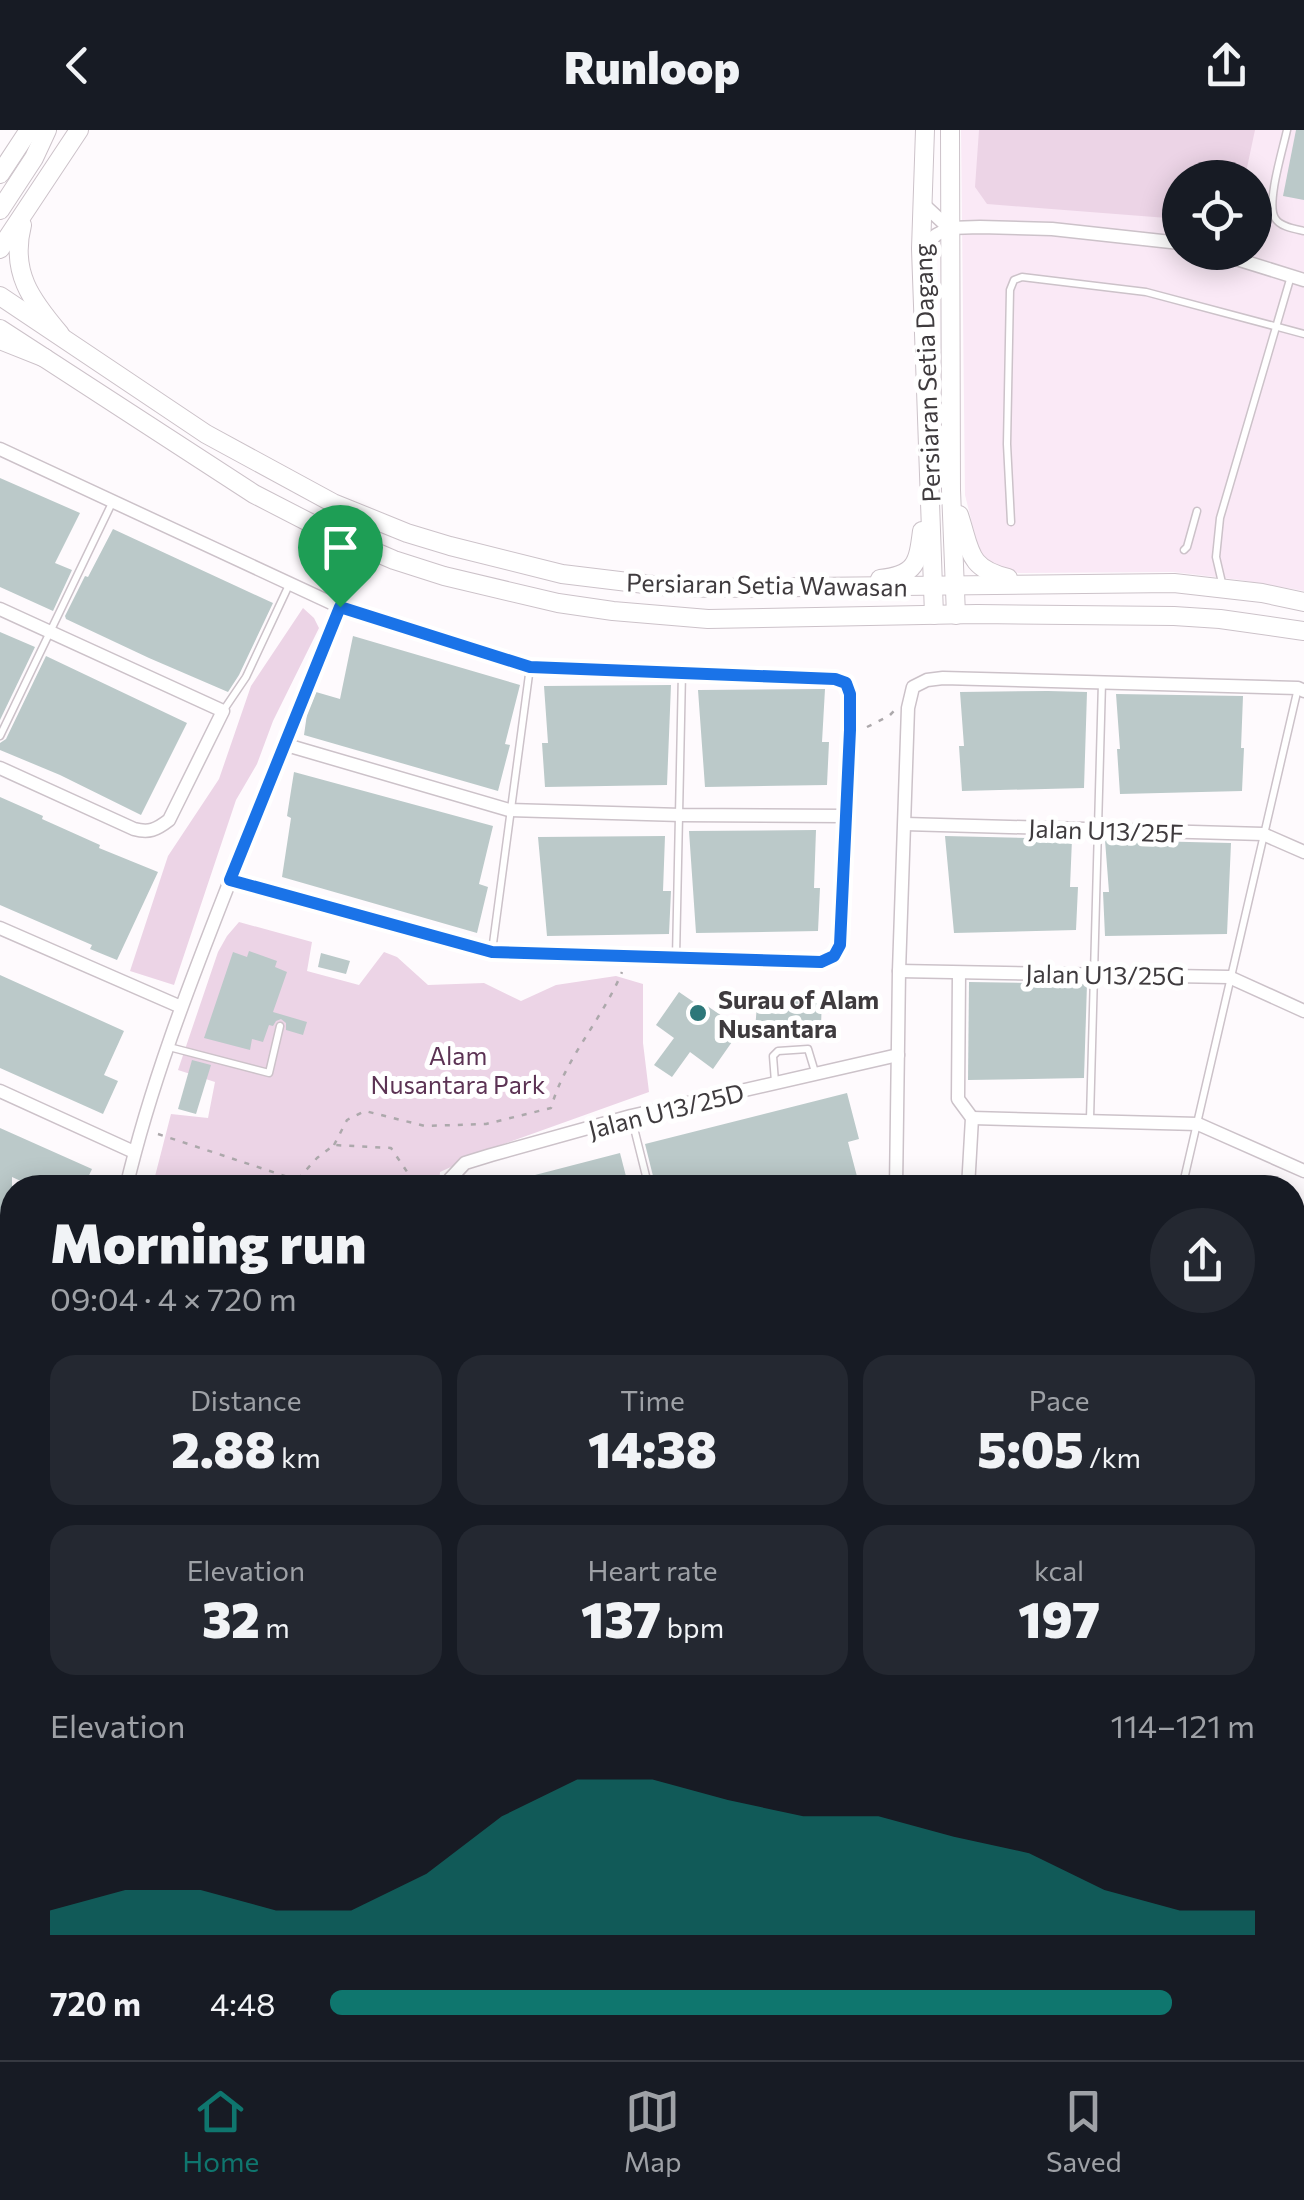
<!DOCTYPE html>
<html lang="en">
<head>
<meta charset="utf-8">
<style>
  :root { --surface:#171b24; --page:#242831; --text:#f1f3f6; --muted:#9ea1a6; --line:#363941; --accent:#0f766e }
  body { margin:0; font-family:Commissioner,sans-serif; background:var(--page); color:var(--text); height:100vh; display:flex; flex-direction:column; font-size:38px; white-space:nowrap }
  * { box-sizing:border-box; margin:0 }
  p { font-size:32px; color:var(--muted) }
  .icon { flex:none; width:55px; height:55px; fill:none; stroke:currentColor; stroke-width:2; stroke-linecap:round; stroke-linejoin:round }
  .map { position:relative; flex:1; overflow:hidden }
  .drawer { position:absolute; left:0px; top:1045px; width:1305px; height:885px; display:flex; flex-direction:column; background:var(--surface); border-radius:40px 40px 0 0; box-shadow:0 5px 25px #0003 }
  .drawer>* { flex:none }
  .controls { position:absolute; left:1162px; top:30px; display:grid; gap:20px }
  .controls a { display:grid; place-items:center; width:110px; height:110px; border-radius:50%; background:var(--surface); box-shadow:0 5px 25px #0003; font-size:50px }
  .pin { position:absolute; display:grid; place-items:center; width:85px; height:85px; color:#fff; margin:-102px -42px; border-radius:50% 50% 50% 0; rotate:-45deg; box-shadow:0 0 10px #0007 }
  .pin .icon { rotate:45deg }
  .round { display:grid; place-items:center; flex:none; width:105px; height:105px; border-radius:52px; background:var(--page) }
  .overview { display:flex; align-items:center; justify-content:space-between; height:170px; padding:0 50px }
  h1 { font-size:55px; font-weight:800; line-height:75px }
  .stats { display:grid; grid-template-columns:repeat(3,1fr); gap:15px; height:170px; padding:10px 50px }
  .stats div { display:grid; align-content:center; border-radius:25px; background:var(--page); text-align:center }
  .stats b { font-size:50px; font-weight:800 }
  .stats small { font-size:28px; font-weight:400 }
  .stats p { font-size:28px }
  .chart { height:280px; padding:20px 50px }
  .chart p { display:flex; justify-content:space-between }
  .chart svg { width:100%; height:180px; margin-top:10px; fill:var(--accent); opacity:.7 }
  ul { padding:0 50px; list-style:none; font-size:32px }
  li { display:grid; grid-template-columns:160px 120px 1fr; align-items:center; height:75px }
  li i { height:25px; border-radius:12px; background:var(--accent) }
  header { display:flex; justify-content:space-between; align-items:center; height:130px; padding:0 50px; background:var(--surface); font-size:45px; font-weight:800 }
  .tabs { display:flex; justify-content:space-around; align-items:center; height:140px; border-top:2px solid var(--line); background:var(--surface); font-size:28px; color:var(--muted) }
  .tabs a { display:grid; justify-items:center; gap:5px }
  .tabs .selected { color:var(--accent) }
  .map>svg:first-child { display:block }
  .built { fill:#fae9f6; fill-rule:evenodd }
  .green { fill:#ecd4e6 }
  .building { fill:#bbc9c9 }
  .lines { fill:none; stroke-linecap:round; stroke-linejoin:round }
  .service-casing { stroke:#ccc2c9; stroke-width:9 }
  .minor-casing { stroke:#ccc2c9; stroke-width:15 }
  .tertiary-casing { stroke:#ccc2c9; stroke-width:20 }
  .secondary-casing { stroke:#ccc2c9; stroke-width:20 }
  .path { stroke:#aca8ab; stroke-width:2.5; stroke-dasharray:5 8; stroke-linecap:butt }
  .service { stroke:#fff; stroke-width:6 }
  .minor { stroke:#fff; stroke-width:12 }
  .tertiary { stroke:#fff; stroke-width:18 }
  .secondary { stroke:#fff; stroke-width:18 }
  .route-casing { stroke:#fff; stroke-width:20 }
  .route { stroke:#1a73e8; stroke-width:12 }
  .poi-dot { fill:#2d7779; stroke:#fff; stroke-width:4 }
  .labels { text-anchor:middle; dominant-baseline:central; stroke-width:10; stroke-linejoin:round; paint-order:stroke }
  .street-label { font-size:25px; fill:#3f3b3e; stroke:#fff }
  .poi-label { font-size:25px; font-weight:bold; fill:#3f3b3e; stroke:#fff; text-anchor:start }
  .park-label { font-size:25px; fill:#5c3354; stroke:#fff }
</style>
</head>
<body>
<header><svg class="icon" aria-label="back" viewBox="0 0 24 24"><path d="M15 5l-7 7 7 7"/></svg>Runloop<svg class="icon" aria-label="share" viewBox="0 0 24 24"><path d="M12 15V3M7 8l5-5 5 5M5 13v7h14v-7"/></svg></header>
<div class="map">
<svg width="1304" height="1930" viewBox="0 0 1304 1930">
  <rect width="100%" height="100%" fill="#fefafd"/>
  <!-- built -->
  <path class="built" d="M961,0H1304V461L1240,450L1173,442L1019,443L988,435L981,429L965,365ZM1180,48H1255V122H1180Z"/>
  <!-- green -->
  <g class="green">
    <path d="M979,0H1255L1245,47L1180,48V89L987,74L975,57Z"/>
    <path d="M303,478L314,488L319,498L273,591L257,634L236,670L174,855L130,841L168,726L219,649L251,556Z"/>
    <path d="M239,792L312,812L307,841L359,855L384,822L397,827L428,855L484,853L521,871L556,855L616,846L643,854V913L649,962L490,1019L440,1042L439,1057L152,1058L171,984L208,988L215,952L178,940L218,822L227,806Z"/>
    <path d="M1293,1450L1304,1456V1676L1293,1730Z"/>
    <path d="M1093,1918H1092H1250L1244,1930H1111Z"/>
  </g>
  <!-- building -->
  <g class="building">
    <path d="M1296,0H1304V70L1283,66Z"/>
    <path d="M0,348L80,383L55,433L72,440L53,481L0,457Z"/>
    <path d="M113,399L273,473L239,545L228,562L149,528L66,489L65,486L85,446L88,447Z"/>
    <path d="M0,502L35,517L0,590Z"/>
    <path d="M353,506L520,555L505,614L510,615L498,661L304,605L307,584L316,562L340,569Z"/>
    <path d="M46,526L187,593L141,685L60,645L0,620V613L6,609Z"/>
    <path d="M671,555L667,655L545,657L542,613H548L544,556Z"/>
    <path d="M825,559L822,612H829L827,655L705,657L698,560Z"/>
    <path d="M1048,561L1087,562L1084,658L962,661L959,616H964L960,562Z"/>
    <path d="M1116,564L1243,566L1241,618H1244L1242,661L1120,664L1117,619H1120Z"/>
    <path d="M294,642L493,696L479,754L488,757L477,803L282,747L291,688L287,686Z"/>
    <path d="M0,667L43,686L42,689L100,715L99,718L158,742L117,830L90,819L92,815L0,775Z"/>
    <path d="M816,700L814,758H820L818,801L696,803L689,701Z"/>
    <path d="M665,706L663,761H671L669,804L547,806L538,707Z"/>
    <path d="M945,706L1072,709L1070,757H1078L1076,800L954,803Z"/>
    <path d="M1105,710L1231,713L1227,804L1105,806L1103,762H1109Z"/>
    <path d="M249,821L277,831L275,837L287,842L273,882L307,892L303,905L286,900V893L281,889L276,891L273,896L269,895L263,912L252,909L250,920L204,908L233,822L247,827Z"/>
    <path d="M321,823L350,831L346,844L318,837Z"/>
    <path d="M0,845L124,901L104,945L118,951L103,984L0,938Z"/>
    <path d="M969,852L1087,854L1084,948L968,950Z"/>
    <path d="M679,862L698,875L700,871L741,899L713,939L690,922L672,947L654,935L674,908L656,895Z"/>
    <path d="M758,862L822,867L821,896L795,895L794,902L755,900Z"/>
    <path d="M192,930L211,935L196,984L178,979Z"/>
    <path d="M847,963L859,1009L848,1012L860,1058H656L645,1014Z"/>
    <path d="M0,998L92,1039L83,1058H36L12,1047V1098L0,1093Z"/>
    <path d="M620,1023L629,1058H504V1053Z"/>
    <path d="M0,1165L12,1171V1254L0,1248Z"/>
  </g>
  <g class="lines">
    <!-- service casing -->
    <g class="service-casing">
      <g id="service">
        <path d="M1287,0C1283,19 1266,73 1275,88C1280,97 1295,99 1304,101"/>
        <path d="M1011,392L1007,314L1010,160L1014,150L1022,147L1146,162L1304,204"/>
        <path d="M1184,420L1187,417L1197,381"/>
        <path d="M1223,457L1216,427L1220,388L1291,146"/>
        <path d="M223,581L246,547L289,455"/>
        <path d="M0,606L112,373"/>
        <path d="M492,821L530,537"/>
        <path d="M676,828L682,542"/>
        <path d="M169,917L269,943L280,896"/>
        <path d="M775,952L773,926L778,921L808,919L815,942"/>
        <path d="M631,986L649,1058"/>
        <path d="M1090,989L1102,552"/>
        <path d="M1182,1058L1298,558"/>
        <path d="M0,1808L12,1810"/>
        <path d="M168,1930L171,1918"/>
      </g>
    </g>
    <!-- minor casing -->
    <g class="minor-casing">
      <g id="minor">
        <path d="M923,74L949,98"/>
        <path d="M921,119L936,105L949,98L980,97L1052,99L1180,113"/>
        <path d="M1214,122L1304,150"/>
        <path d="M0,319L340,477"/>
        <path d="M0,479L223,581L169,690C156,700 149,703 134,699L0,638"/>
        <path d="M283,614L509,680L681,685L845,686"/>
        <path d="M905,694L1263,704L1304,722"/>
        <path d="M0,798L181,877"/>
        <path d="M899,841L1229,847L1304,881"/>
        <path d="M959,843L958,969L972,988L968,1058"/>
        <path d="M0,961L134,1022"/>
        <path d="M972,988L1198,994L1304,1041"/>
        <path d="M126,1058C150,956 188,858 226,761C263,666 301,571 340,477L530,537L835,549L846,553L849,558L851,600L840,815L834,826L821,832L491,822L230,750"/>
        <path d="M448,1058L450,1049L465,1033L491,1025L631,986L898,925"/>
        <path d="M896,1058L899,841L908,578L913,557L927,550L943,548L1298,558L1304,561"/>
        <path d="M0,1116L12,1121"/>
        <path d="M1292,1194L1304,1199"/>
        <path d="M0,1279L12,1285"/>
        <path d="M1292,1355L1304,1360"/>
        <path d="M464,1918L492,1930"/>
        <path d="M833,1918L861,1930"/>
        <path d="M291,1930L296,1918"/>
        <path d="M428,1930L433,1918"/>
      </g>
    </g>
    <!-- tertiary casing -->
    <g class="tertiary-casing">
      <g id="tertiary">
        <path d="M925,0L921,119L934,485"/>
        <path d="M950,0L951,360L956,485"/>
        <path d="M0,166L206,304L333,373L407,403L450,416L562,444L661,456L710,458L1174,453L1262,463L1304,472"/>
        <path d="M0,199L254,364L324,400L394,430L444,446L558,473L613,481L708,489L977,484L1174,486L1220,489L1304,501"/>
        <path d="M959,385C971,421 967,438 1008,448"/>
        <path d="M880,449C916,445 918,433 922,401"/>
        <path d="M1292,1411L1304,1416"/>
        <path d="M0,1457L12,1459"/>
        <path d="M1292,1896L1304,1837"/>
        <path d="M1285,1930L1288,1918"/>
      </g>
    </g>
    <!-- secondary casing -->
    <g class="secondary-casing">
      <g id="secondary">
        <path d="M0,44L29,0"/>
        <path d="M0,80L34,28L47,0"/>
        <path d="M22,95C10,142 31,170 60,204"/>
        <path d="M0,119L79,0"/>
        <path d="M0,210L45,228"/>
      </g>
    </g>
    <!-- path -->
    <g class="path">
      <path d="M867,597L889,586L894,581"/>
      <path d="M158,1004L297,1050"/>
      <path d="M334,1015L347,990L365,981L425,996L486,994L551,978C565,928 602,890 622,842"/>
      <path d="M298,1049L317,1028L334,1015L391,1018L418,1058"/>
      <path d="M698,1930L703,1918"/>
    </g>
    <!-- service -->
    <use href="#service" class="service"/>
    <!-- minor -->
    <use href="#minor" class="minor"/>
    <!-- tertiary -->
    <use href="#tertiary" class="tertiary"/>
    <!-- secondary -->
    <use href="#secondary" class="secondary"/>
  </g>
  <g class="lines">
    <!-- route casing -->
    <g class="route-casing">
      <path id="route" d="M340,477L530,537L835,549L846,553L850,564V600L840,815L834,826L821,832L492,822L230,750Z"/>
    </g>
    <!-- route -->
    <use href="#route" class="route"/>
  </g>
  <!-- markers -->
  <circle class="poi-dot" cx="698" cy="883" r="10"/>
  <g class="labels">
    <!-- street labels -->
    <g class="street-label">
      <text transform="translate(926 243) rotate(-92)">Persiaran Setia Dagang</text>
      <text transform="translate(767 454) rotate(1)">Persiaran Setia Wawasan</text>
      <text transform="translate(1106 700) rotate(2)">Jalan U13/25F</text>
      <text transform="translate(1105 844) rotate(1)">Jalan U13/25G</text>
      <text transform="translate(666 980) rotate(-14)">Jalan U13/25D</text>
    </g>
    <!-- poi labels -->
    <g class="poi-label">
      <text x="718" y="869">Surau of Alam<tspan x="718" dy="29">Nusantara</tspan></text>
    </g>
    <!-- park labels -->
    <g class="park-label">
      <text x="458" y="925">Alam<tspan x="458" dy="29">Nusantara Park</tspan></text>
    </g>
  </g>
</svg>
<div class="controls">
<a><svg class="icon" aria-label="locate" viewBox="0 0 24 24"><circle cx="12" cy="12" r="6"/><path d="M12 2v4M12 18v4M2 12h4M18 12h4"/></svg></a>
</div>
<div class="pin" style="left:340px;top:477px;background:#1e9e55"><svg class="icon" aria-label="arrive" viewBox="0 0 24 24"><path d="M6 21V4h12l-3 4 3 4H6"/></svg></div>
<section class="drawer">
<div class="overview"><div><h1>Morning run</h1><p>09:04 · 4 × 720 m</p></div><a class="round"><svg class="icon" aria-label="share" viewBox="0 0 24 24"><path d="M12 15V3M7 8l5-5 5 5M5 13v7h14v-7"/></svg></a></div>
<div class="stats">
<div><p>Distance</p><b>2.88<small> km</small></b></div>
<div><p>Time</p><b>14:38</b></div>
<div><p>Pace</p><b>5:05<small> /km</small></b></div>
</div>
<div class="stats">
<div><p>Elevation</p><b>32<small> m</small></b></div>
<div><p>Heart rate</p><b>137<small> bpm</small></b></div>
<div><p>kcal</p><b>197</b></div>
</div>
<div class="chart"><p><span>Elevation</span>114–121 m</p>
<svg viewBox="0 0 160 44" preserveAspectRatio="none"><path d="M0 44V38L10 33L20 33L30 38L40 38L50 29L60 15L70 6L80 6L90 11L100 15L110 15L120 20L130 24L140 33L150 38L160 38V44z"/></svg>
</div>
<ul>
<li><b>720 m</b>4:48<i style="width:91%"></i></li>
</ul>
</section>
</div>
<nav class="tabs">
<a class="selected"><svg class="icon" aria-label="home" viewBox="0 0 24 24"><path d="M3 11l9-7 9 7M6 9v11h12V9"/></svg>Home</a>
<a><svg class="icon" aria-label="map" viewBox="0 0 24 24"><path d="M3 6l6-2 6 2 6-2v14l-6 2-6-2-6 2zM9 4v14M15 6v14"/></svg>Map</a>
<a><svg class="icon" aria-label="saved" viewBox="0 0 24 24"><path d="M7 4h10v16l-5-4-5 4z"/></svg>Saved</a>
</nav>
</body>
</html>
